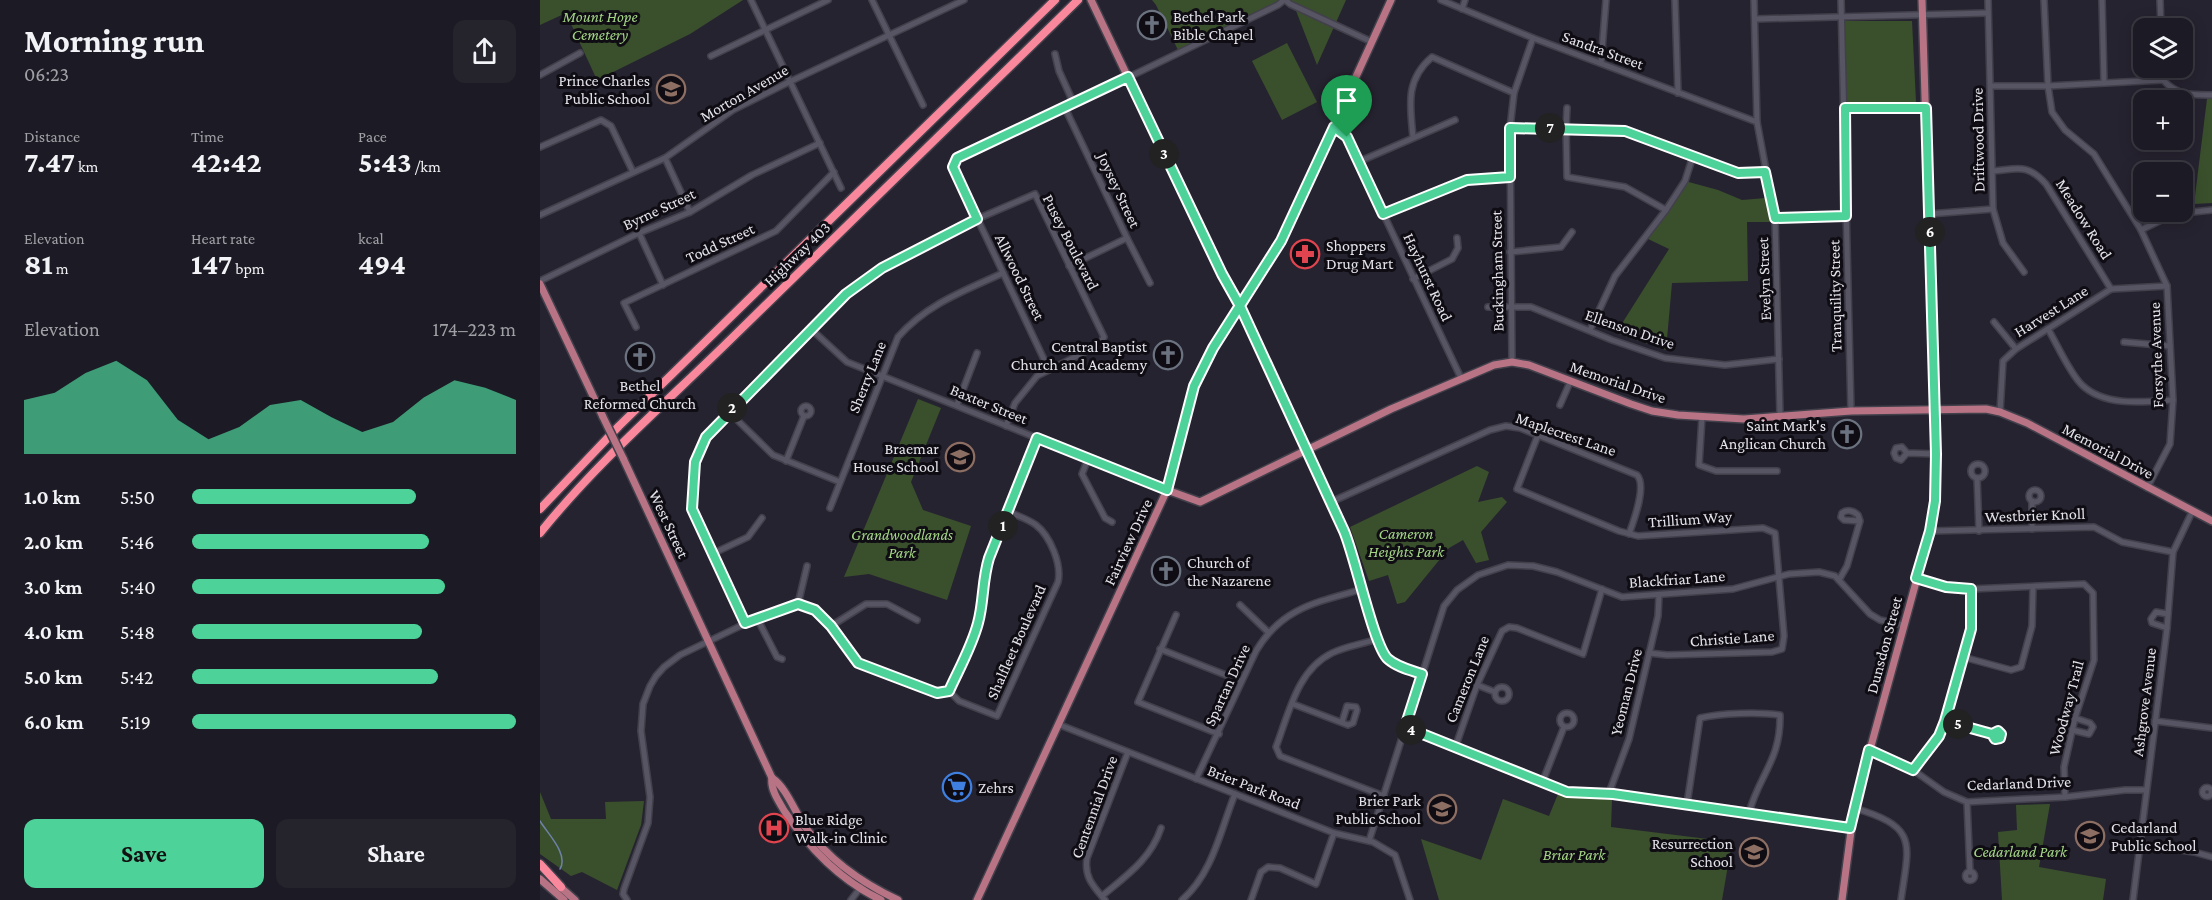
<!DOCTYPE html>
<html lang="en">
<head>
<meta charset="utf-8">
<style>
  :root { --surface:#1c1a24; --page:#25232c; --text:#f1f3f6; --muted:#a0a1a6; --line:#3a3841; --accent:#4dd39a }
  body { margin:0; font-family:"Crimson Pro",serif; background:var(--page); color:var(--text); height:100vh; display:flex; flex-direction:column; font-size:22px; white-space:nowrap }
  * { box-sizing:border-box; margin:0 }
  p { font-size:20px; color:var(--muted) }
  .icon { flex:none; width:33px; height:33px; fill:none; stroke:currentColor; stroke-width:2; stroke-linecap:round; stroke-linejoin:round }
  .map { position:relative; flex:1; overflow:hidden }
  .side { display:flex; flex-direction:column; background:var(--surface); width:540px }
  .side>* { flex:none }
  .fabs { position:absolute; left:1593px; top:18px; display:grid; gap:12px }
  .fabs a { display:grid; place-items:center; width:60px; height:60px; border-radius:12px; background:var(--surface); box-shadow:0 3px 15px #0003,0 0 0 2px var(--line); font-size:30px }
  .pin { position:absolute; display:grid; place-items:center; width:51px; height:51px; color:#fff; margin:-62px -26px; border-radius:50% 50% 50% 0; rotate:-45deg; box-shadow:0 0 6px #0007 }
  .pin .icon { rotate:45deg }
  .km { position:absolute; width:30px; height:30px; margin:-15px; border-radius:50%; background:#222; color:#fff; font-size:16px; line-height:30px; text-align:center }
  .round { display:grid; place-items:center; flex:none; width:63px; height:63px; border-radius:12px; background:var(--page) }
  .head { display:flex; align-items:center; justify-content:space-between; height:102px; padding:0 24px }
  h1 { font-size:33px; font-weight:700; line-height:45px }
  .stats { display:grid; grid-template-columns:repeat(3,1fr); gap:9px; height:102px; padding:6px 24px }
  .stats div { display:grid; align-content:center }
  .stats b { font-size:30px; font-weight:700 }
  .stats small { font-size:16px; font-weight:400 }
  .stats p { font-size:16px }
  .chart { height:168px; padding:12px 24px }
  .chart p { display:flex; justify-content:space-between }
  .chart svg { width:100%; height:108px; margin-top:6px; fill:var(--accent); opacity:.7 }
  .cta { display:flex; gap:12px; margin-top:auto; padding:12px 24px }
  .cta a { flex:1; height:69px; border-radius:12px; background:var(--accent); color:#111; font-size:24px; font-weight:700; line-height:69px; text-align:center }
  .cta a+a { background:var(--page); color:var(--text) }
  ul { padding:0 24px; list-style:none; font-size:20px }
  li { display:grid; grid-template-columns:96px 72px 1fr; align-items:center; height:45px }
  li i { height:15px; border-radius:8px; background:var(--accent) }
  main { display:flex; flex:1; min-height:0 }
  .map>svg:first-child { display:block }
  .green { fill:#3a502c }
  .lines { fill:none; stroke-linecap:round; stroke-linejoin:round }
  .stream { stroke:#6e82a7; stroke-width:1.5 }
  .minor-casing { stroke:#42404b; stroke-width:8 }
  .major-casing { stroke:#42404b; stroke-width:10 }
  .highway-casing { stroke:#42404b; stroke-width:11 }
  .minor { stroke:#575463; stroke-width:5 }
  .major { stroke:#b87385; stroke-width:7 }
  .highway { stroke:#f9889c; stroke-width:8 }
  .major-bridge-casing { stroke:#42404b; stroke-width:10; stroke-linecap:butt }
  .major-bridge { stroke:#b87385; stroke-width:7 }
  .route-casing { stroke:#fff; stroke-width:12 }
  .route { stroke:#4dd39a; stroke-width:8 }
  .labels { text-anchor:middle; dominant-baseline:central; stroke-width:6; stroke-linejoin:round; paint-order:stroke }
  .park-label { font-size:16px; font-style:italic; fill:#a4d586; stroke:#0f0d13 }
  .poi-label { font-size:16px; fill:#e5e4ec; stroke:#0f0d13; text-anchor:start }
  .street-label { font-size:16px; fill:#e5e4ec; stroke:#0f0d13 }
</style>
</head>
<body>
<main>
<section class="side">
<div class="head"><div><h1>Morning run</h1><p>06:23</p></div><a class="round"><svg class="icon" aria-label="share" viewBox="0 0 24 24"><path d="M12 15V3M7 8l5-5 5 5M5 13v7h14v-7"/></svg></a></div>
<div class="stats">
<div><p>Distance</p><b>7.47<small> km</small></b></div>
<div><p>Time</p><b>42:42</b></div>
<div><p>Pace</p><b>5:43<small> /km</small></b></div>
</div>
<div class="stats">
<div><p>Elevation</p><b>81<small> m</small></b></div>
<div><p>Heart rate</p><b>147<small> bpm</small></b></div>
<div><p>kcal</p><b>494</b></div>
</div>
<div class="chart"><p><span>Elevation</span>174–223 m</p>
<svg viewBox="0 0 160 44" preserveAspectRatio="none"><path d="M0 44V22L10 19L20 11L30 6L40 14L50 30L60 38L70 33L80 24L90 22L100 29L110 35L120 31L130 21L140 14L150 17L160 22V44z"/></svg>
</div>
<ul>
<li><b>1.0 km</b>5:50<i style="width:69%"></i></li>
<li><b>2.0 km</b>5:46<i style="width:73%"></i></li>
<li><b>3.0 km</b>5:40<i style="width:78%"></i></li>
<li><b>4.0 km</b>5:48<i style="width:71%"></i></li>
<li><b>5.0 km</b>5:42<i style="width:76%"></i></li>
<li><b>6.0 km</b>5:19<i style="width:100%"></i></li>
</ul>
<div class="cta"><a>Save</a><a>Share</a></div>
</section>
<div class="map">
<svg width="1672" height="900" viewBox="0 0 1672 900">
  <rect width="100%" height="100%" fill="#262330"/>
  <!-- green -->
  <g class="green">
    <path d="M0,0H203L150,34L57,80L26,13L0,25Z"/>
    <path d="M612,0H806L777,65L753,3L735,6L638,50L616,5Z"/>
    <path d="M1305,21H1372L1376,102L1305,103Z"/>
    <path d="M747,43L777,102L742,120L712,61Z"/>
    <path d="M1667,99H1672V203L1654,204Z"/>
    <path d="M1145,181L1178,190L1202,200L1226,198L1231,222H1207L1208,281L1132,283L1126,350L1076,333L1129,249L1106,238Z"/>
    <path d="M378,399L401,408L371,482L383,510L431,526L407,600L329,574L304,577Z"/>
    <path d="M937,466L949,472L938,502L962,497L967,502L941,532L949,560L936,563L923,540L909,548L865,602L857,604L848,575L829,581L810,527Z"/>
    <path d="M0,792L11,819H66L65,802L104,801L101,825L77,890L42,872L31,876L0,854Z"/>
    <path d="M1018,794L1072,800L1071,827L1192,842L1182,900H899L881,839L941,860L963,799L1009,816Z"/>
    <path d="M1510,804L1499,867L1566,879L1563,900H1462L1458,832L1477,830L1476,805Z"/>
  </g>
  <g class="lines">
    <!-- stream -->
    <path class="stream" d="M0,821C7,833 29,854 20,869"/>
    <!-- minor casing -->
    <g class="minor-casing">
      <g id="minor">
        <path d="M211,0L301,188"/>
        <path d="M332,0L383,105"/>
        <path d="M745,0L750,4L832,42"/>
        <path d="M901,0L993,38L1217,122"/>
        <path d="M1135,0L1138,93"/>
        <path d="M1214,0L1217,122L1235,218L1240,415"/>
        <path d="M1301,0L1311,411"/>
        <path d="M1448,0L1453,209L1463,243L1484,272"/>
        <path d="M1504,0L1508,86L1512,112L1525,130L1554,154L1601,230L1627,286L1633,400L1630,444L1607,488"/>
        <path d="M1562,0L1564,83"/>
        <path d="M1620,0L1621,28"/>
        <path d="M922,9L925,0"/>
        <path d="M1215,19L1448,13"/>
        <path d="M515,54L519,71L534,104"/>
        <path d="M171,56L288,0"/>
        <path d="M1061,63L1066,0"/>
        <path d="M1622,68L1623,80"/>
        <path d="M0,75L40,53"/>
        <path d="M1623,80C1638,96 1651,95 1672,95"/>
        <path d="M1451,86H1508L1623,80"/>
        <path d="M525,108L587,238L610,283"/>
        <path d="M1027,108L1026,128L1027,177L1085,187L1126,210"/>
        <path d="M1305,108H1386"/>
        <path d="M794,127L807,137L921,378"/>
        <path d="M970,128L1085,131L1198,173L1225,172"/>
        <path d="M873,137C870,105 865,80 892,57L974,93"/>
        <path d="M0,147L61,120L71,126L93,172"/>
        <path d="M125,158L150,212"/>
        <path d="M818,162L915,120"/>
        <path d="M1453,171C1478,169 1487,163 1506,184L1571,289"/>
        <path d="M843,214L927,180L970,177"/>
        <path d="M1389,214L1453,209"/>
        <path d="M0,215L125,158L193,110L249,82L424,0"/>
        <path d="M1235,218L1306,216"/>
        <path d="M1601,230L1634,214L1672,210"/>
        <path d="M99,233L123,285"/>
        <path d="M970,252L1021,247L1032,232"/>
        <path d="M529,266L587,238"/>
        <path d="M873,279L912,259L918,248L917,238"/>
        <path d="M0,281L99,233L150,212L212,175L280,143"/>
        <path d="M948,307H991L1072,340L1125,358L1185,365L1239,359"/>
        <path d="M1454,322L1476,349"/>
        <path d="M96,327L84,303L236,231L294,172"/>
        <path d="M270,328L307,362L627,490"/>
        <path d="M1508,329C1517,344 1530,374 1542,385C1565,407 1604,402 1633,400"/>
        <path d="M1050,330L1075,276L1126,210L1145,181L1153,156"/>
        <path d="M1584,342L1630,346"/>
        <path d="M972,362L970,128L974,93L993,38"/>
        <path d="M509,370L413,167L415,161L738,5L744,0"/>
        <path d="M417,405L437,353"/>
        <path d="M1020,405L1031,380"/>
        <circle cx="266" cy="411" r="5"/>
        <path d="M189,412L233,455L300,482"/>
        <path d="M1460,412L1463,361L1476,349L1571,289L1627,286"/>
        <path d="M1162,417L1159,465L1176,471H1237"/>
        <path d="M998,435L977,489L1079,531L1098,536L1223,528L1235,533L1244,636L1242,649L1232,652L1127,655L1109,653"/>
        <path d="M766,450L811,546L841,652L855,665L882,674"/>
        <path d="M1367,453L1362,447L1356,448L1354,453L1356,458L1361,460L1367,453L1396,454"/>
        <path d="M548,459L542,474L565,518L572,522"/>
        <path d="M246,461L264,416"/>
        <circle cx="1438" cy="471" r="7"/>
        <path d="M1437,478L1439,531"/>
        <circle cx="1495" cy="496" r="6"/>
        <path d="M791,502L950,430L966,426L980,428L1097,475C1107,486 1094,520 1089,534"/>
        <path d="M290,508L358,337C387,304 424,291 463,273"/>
        <path d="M1492,529V501"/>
        <path d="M1390,531L1554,527L1582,542L1633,552"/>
        <path d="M174,553L208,537L222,518"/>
        <path d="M1376,578L1406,587L1431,589L1544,584L1553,593L1554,660L1535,718L1524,767L1525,797"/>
        <path d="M1299,580L1307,566L1320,521L1318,515C1314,511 1307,509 1302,513L1301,517L1304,520L1320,521"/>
        <path d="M258,604L267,566"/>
        <path d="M700,605L728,632"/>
        <path d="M636,615L598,702L679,734"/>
        <path d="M217,618L237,657L242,659"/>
        <path d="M205,623L152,509L155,462L166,437L306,294L342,268L437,219L495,194L564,337L559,345L497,376L475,403L466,426"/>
        <path d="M291,626L326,604H347L377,620"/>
        <path d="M1627,628L1612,623L1611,619L1616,612L1628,614"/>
        <path d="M837,639C823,644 806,646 792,653C757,670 749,713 736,747L740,756L844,796"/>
        <path d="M620,649L701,681"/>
        <path d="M1423,657L1471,670L1481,667L1492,626L1493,587"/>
        <path d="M937,685L955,692"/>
        <circle cx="962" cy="694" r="7"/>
        <path d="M409,691L419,701L457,716L518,582C522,564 510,536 496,525C488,519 478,516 469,512"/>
        <path d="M409,691L435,633L441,609L444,576L497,438"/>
        <path d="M753,704L808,725L813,723L817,710L816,707L807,706L802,722"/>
        <circle cx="1027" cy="720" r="7"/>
        <path d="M1405,721L1452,734"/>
        <path d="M1615,721L1672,728"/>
        <path d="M520,725L794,833L833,842L855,855L870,900"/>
        <path d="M865,727L1027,792L1069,793L1310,828"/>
        <path d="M1532,730L1549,734L1553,727L1550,723L1535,718"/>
        <circle cx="1457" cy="735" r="4.5"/>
        <path d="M915,748L937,685L962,631L969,627L977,628L1043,654L1062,589"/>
        <path d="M1329,750L1373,770L1404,792L1427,802L1525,797L1585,790H1606"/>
        <path d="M1373,770L1399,736L1405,721L1430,629L1431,589"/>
        <path d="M656,779L716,651C742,607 778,602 823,589"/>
        <path d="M1002,783L1024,727"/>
        <circle cx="1667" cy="792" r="4.5"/>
        <path d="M1069,793L1089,739L1118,616L1119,595"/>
        <path d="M1427,802L1430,872"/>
        <path d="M1147,804L1160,718C1182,713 1218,712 1240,715C1241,760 1219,775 1209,813"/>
        <path d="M1314,808C1379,827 1369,843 1361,900"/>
        <path d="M829,841L904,606L917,590L938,575L968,565L993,566L1017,572L1082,597L1193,589L1249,574L1279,572L1295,576L1330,614L1340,620L1363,625"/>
        <path d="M1600,844L1654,852L1672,857"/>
        <circle cx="1430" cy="876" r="4.5"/>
        <path d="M562,896C586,876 611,859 621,828"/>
        <path d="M87,900L83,894L84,889L108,823L110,797L101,731L103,704L110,686L116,676L124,667L140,655L217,618L258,604L275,610L291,626L318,663L397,693L409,691"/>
        <path d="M311,900L321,887"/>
        <path d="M565,900C553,886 544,877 547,858L588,752"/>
        <path d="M642,900C673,873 680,831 695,794"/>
        <path d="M711,900L721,872L728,867L740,868L776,884L794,833"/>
        <path d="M1593,900L1627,628L1633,552L1652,512"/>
      </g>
    </g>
    <!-- major casing -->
    <g class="major-casing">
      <g id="major">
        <path d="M551,0L682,274L705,315L766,450"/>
        <path d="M0,284L63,417"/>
        <path d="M83,458L232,778C247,788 255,813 266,828C289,860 322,883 358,900"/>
        <path d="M627,490L660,502L851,409L954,365L972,362L989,365L1091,404L1112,411L1138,415L1204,419L1311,411L1446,409L1460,412L1487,423L1672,521"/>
        <path d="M232,778C230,789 239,802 245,812C269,848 302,881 341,900"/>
        <path d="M0,879L24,900"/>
        <path d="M17,884L35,900"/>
        <path d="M437,900L627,490L654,386L673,348L741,241L851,0"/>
        <path d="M1302,900L1314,808L1390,531L1395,501L1396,454L1382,0"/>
      </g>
    </g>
    <!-- highway casing -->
    <g class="highway-casing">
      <g id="highway">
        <path d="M0,509L79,426L515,0"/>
        <path d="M0,533C58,461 128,401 194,336C309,224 423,112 538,0"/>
        <path d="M0,864L21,887"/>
      </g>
    </g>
    <!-- minor -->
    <use href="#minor" class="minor"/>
    <!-- major -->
    <use href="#major" class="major"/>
    <!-- highway -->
    <use href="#highway" class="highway"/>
    <!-- major-bridge casing -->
    <g class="major-bridge-casing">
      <path id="major-bridge" d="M63,417L83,458"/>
    </g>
    <!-- major-bridge -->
    <use href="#major-bridge" class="major-bridge"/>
  </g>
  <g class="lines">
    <!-- route casing -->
    <g class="route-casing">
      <path id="route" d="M807,137L794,127L741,241L673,348L654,386L627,490L497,438L449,558C442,581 444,601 438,623C432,646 419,669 409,691L397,693L318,663L291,626L275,610L258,604L205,623L152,509L155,462L166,437L306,294L342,268L437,219L413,167L417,158L588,77L682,274L700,306L804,531C815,556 834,647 848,659C857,667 870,670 882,674L865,727L1027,792L1073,794L1310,828L1329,750L1373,770L1399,736L1405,721L1452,734L1455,739L1460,738L1461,734L1458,731L1452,734L1405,721L1431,629V589L1406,587L1376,578L1390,531L1395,501L1396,454L1386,108H1305L1306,216L1235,218L1225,172L1198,173L1085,131L970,128V177L927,180L843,214L807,137"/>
    </g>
    <!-- route -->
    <use href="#route" class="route"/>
  </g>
  <!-- icons -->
  <defs>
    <g id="church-ring" transform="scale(1.5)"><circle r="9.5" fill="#0f0d13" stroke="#6b7280" stroke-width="1.5"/><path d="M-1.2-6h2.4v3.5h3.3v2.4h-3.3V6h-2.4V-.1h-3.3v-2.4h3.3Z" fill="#6b7280"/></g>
    <g id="school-ring" transform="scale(1.5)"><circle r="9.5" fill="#0f0d13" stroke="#8d6e63" stroke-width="1.5"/><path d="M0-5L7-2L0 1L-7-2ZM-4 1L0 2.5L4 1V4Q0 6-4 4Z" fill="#8d6e63"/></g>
    <g id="pharmacy-ring" transform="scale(1.5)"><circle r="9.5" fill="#0f0d13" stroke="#e0444e" stroke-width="1.5"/><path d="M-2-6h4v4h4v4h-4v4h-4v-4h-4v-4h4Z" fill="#e0444e"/></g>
    <g id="supermarket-ring" transform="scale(1.5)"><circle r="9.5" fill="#0f0d13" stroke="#3f7fe0" stroke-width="1.5"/><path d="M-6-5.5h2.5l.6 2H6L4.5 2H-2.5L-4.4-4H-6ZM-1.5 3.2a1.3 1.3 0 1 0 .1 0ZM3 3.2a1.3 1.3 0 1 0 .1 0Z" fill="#3f7fe0"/></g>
    <g id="hospital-ring" transform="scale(1.5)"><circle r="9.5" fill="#0f0d13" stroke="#e0444e" stroke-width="1.5"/><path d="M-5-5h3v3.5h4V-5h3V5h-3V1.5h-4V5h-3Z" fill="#e0444e"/></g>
  </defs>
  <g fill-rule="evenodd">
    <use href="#church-ring" x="612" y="25"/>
    <use href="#school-ring" x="131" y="89"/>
    <use href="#pharmacy-ring" x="765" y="254"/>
    <use href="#church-ring" x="628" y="355"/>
    <use href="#church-ring" x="100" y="357"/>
    <use href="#church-ring" x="1307" y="434"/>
    <use href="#school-ring" x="420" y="457"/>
    <use href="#church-ring" x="626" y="571"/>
    <use href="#supermarket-ring" x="417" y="787"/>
    <use href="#school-ring" x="902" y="809"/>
    <use href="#hospital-ring" x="234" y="828"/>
    <use href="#school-ring" x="1550" y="836"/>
    <use href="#school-ring" x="1214" y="852"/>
  </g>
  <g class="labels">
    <!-- park labels -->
    <g class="park-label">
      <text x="60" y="16">Mount Hope<tspan x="60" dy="18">Cemetery</tspan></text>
      <text x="866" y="533">Cameron<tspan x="866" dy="18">Heights Park</tspan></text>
      <text x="362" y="534">Grandwoodlands<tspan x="362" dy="18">Park</tspan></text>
      <text x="1480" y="851">Cedarland Park</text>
      <text x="1034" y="854">Briar Park</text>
    </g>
    <!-- poi labels -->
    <g class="poi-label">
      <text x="633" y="16">Bethel Park<tspan x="633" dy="18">Bible Chapel</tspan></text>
      <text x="110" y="80" text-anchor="end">Prince Charles<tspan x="110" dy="18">Public School</tspan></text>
      <text x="786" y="245">Shoppers<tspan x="786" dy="18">Drug Mart</tspan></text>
      <text x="607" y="346" text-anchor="end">Central Baptist<tspan x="607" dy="18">Church and Academy</tspan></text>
      <text x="100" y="385" text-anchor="middle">Bethel<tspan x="100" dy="18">Reformed Church</tspan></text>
      <text x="1286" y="425" text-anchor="end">Saint Mark's<tspan x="1286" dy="18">Anglican Church</tspan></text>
      <text x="399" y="448" text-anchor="end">Braemar<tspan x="399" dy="18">House School</tspan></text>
      <text x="647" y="562">Church of<tspan x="647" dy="18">the Nazarene</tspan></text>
      <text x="438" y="787">Zehrs</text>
      <text x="881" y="800" text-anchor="end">Brier Park<tspan x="881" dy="18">Public School</tspan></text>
      <text x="255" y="819">Blue Ridge<tspan x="255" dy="18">Walk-in Clinic</tspan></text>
      <text x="1571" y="827">Cedarland<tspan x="1571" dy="18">Public School</tspan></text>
      <text x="1193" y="843" text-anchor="end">Resurrection<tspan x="1193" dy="18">School</tspan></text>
    </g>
    <!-- street labels -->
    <g class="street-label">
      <text transform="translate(1063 50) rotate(20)">Sandra Street</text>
      <text transform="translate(204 93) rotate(-30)">Morton Avenue</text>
      <text transform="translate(1438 140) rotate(-91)">Driftwood Drive</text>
      <text transform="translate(579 190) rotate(65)">Joysey Street</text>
      <text transform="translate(119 209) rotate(-25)">Byrne Street</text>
      <text transform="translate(1544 219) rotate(58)">Meadow Road</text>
      <text transform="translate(531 242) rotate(63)">Pusey Boulevard</text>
      <text transform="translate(180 243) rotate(-25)">Todd Street</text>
      <text transform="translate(257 254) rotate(-44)">Highway 403</text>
      <text transform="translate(957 271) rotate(-91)">Buckingham Street</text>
      <text transform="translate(480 277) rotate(64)">Allwood Street</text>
      <text transform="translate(888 277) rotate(65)">Hayhurst Road</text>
      <text transform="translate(1224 279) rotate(-92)">Evelyn Street</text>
      <text transform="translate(1295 296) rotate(-91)">Tranquility Street</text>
      <text transform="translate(1511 311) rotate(-32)">Harvest Lane</text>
      <text transform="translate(1090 329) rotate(19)">Ellenson Drive</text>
      <text transform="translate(1616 355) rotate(-92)">Forsythe Avenue</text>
      <text transform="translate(327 377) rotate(-68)">Sherry Lane</text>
      <text transform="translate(1078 382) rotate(19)">Memorial Drive</text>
      <text transform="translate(449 404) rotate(22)">Baxter Street</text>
      <text transform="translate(1026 434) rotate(19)">Maplecrest Lane</text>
      <text transform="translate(1568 451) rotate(28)">Memorial Drive</text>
      <text transform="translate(1495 515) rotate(-2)">Westbrier Knoll</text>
      <text transform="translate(1150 519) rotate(-4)">Trillium Way</text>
      <text transform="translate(129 524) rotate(65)">West Street</text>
      <text transform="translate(588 542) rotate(-65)">Fairview Drive</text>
      <text transform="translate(1137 579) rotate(-4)">Blackfriar Lane</text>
      <text transform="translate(1192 638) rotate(-4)">Christie Lane</text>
      <text transform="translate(476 642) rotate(-66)">Shalfleet Boulevard</text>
      <text transform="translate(1344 645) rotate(-75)">Dunsdon Street</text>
      <text transform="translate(927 679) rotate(-68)">Cameron Lane</text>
      <text transform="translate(687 685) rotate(-65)">Spartan Drive</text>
      <text transform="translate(1086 692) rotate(-76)">Yeoman Drive</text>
      <text transform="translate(1604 702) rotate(-83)">Ashgrove Avenue</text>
      <text transform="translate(1526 708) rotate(-75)">Woodway Trail</text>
      <text transform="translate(1479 783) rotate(-2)">Cedarland Drive</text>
      <text transform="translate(714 787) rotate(21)">Brier Park Road</text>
      <text transform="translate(554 807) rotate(-70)">Centennial Drive</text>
    </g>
  </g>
</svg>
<div class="fabs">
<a><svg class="icon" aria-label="layers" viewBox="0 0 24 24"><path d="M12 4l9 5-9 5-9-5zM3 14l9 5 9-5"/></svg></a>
<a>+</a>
<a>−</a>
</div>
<div class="pin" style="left:807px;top:137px;background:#1e9e55"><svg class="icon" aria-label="arrive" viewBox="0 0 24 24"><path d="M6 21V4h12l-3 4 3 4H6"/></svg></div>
<b class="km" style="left:463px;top:526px">1</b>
<b class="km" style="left:192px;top:408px">2</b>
<b class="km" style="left:624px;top:154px">3</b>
<b class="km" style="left:871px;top:730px">4</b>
<b class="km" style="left:1418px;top:724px">5</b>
<b class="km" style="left:1390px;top:232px">6</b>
<b class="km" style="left:1010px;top:128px">7</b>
</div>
</main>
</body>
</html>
